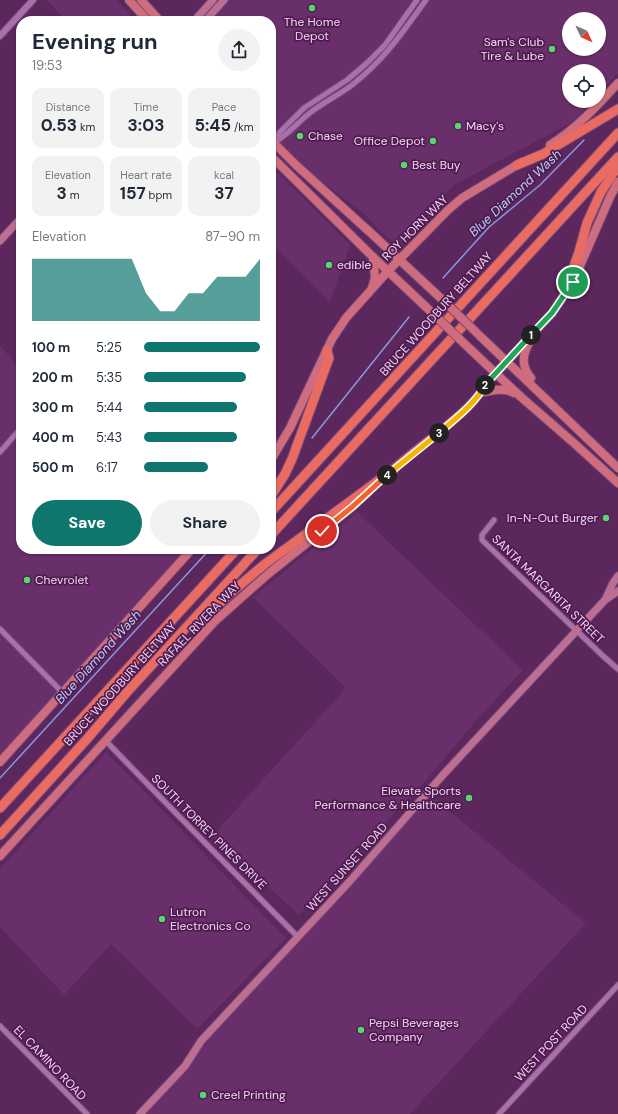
<!DOCTYPE html>
<html lang="en">
<head>
<meta charset="utf-8">
<style>
  :root { --surface:#fff; --page:#f2f2f3; --text:#1f2937; --muted:#747a83; --accent:#0f766e }
  body { margin:0; font-family:"DM Sans",sans-serif; background:var(--page); color:var(--text); height:100vh; display:flex; flex-direction:column; font-size:15px; white-space:nowrap }
  * { box-sizing:border-box; margin:0 }
  p { font-size:13px; color:var(--muted) }
  .icon { flex:none; width:22px; height:22px; fill:none; stroke:currentColor; stroke-width:2; stroke-linecap:round; stroke-linejoin:round }
  .map { position:relative; flex:1; overflow:hidden }
  .sheet { position:absolute; left:16px; top:16px; width:260px; height:538px; display:flex; flex-direction:column; background:var(--surface); border-radius:16px; box-shadow:0 1px 3px #0004 }
  .sheet>* { flex:none }
  .needle { width:26px; rotate:134deg }
  .controls { position:absolute; left:562px; top:12px; display:grid; gap:8px }
  .controls a { display:grid; place-items:center; width:44px; height:44px; border-radius:50%; background:var(--surface); box-shadow:0 1px 3px #0004; font-size:20px }
  .pin { position:absolute; display:grid; place-items:center; width:34px; height:34px; color:#fff; margin:-17px; border:2px solid #fff; border-radius:50%; box-shadow:0 1px 4px #0007 }
  .km { position:absolute; width:20px; height:20px; margin:-10px; border-radius:50%; background:#222; color:#fff; font-size:11px; line-height:20px; text-align:center }
  .round { display:grid; place-items:center; flex:none; width:42px; height:42px; border-radius:21px; background:var(--page) }
  .headline { display:flex; align-items:center; justify-content:space-between; height:68px; padding:0 16px }
  h1 { font-size:22px; font-weight:700; line-height:30px }
  .stats { display:grid; grid-template-columns:repeat(3,1fr); gap:6px; height:68px; padding:4px 16px }
  .stats div { display:grid; align-content:center; border-radius:10px; background:var(--page); text-align:center }
  .stats b { font-size:17px; font-weight:700 }
  .stats small { font-size:11px; font-weight:400 }
  .stats p { font-size:11px }
  .chart { height:112px; padding:8px 16px }
  .chart p { display:flex; justify-content:space-between }
  .chart svg { width:100%; height:72px; margin-top:4px; fill:var(--accent); opacity:.7 }
  .primary-button { display:flex; gap:8px; margin-top:auto; padding:8px 16px }
  .primary-button a { flex:1; height:46px; border-radius:24px; background:var(--accent); color:#fff; font-size:16px; font-weight:700; line-height:46px; text-align:center }
  .primary-button a+a { background:var(--page); color:var(--text) }
  ul { padding:0 16px; list-style:none; font-size:13px }
  li { display:grid; grid-template-columns:64px 48px 1fr; align-items:center; height:30px }
  li i { height:10px; border-radius:5px; background:var(--accent) }
  .map>svg:first-child { display:block }
  .built { fill:#692f6a; fill-rule:evenodd }
  .lines { fill:none; stroke-linecap:round; stroke-linejoin:round }
  .stream { stroke:#8998e0; stroke-width:1.5 }
  .minor-casing { stroke:#754876; stroke-width:7 }
  .tertiary-casing { stroke:#754876; stroke-width:8 }
  .secondary-casing { stroke:#754876; stroke-width:9 }
  .primary-casing { stroke:#754876; stroke-width:10 }
  .motorway-casing { stroke:#754876; stroke-width:11 }
  .minor { stroke:#a970a9; stroke-width:5 }
  .tertiary { stroke:#a970a9; stroke-width:6 }
  .secondary { stroke:#bc6e93; stroke-width:7 }
  .primary { stroke:#cf6d7e; stroke-width:8 }
  .motorway { stroke:#e96b61; stroke-width:9 }
  .primary-bridge-casing { stroke:#754876; stroke-width:10; stroke-linecap:butt }
  .primary-bridge { stroke:#cf6d7e; stroke-width:8 }
  .split-1-casing { stroke:#fff; stroke-width:8 }
  .split-2-casing { stroke:#fff; stroke-width:8 }
  .split-3-casing { stroke:#fff; stroke-width:8 }
  .split-4-casing { stroke:#fff; stroke-width:8 }
  .split-5-casing { stroke:#fff; stroke-width:8 }
  .split-6-casing { stroke:#fff; stroke-width:8 }
  .split-1 { stroke:#22a559; stroke-width:5 }
  .split-2 { stroke:#22a559; stroke-width:5 }
  .split-3 { stroke:#f5b400; stroke-width:5 }
  .split-4 { stroke:#f5b400; stroke-width:5 }
  .split-5 { stroke:#f0652b; stroke-width:5 }
  .split-6 { stroke:#f0652b; stroke-width:5 }
  .poi-dot { fill:#5bd56e; stroke:#4f1c50; stroke-width:1.5 }
  .labels { text-anchor:middle; dominant-baseline:central; stroke-width:3.5; stroke-linejoin:round; paint-order:stroke }
  .poi-label { font-size:12px; fill:#f4d5f3; stroke:#4f1c50; text-anchor:start }
  .street-label { font-size:12px; fill:#f4d5f3; stroke:#4f1c50 }
  .water-label { font-size:13px; font-style:italic; fill:#bbcffe; stroke:#4f1c50 }
</style>
</head>
<body>
<div class="map">
<svg width="618" height="1114" viewBox="0 0 618 1114">
  <rect width="100%" height="100%" fill="#5b275c"/>
  <!-- built -->
  <g class="built">
    <path d="M47,0H117L136,21H66Z"/>
    <path d="M229,0H618V73L599,94V71H569V101H593L574,121L454,185L397,246L379,230L367,216L316,177L271,133V21H209ZM569,19H599V49H569Z"/>
    <path d="M271,166L350,245L330,302L271,243Z"/>
    <path d="M0,346L21,369V549H188L0,755Z"/>
    <path d="M271,428L277,435L278,441L271,450Z"/>
    <path d="M357,512L523,670L475,722L428,778L299,915L212,836L346,688L253,597Z"/>
    <path d="M106,752L286,938L197,1029L111,944L64,995L0,927V869Z"/>
    <path d="M427,793L586,923L410,1114H140L201,1041Z"/>
  </g>
  <g class="lines">
    <!-- stream -->
    <g class="stream">
      <path d="M443,278L489,227L540,185L584,140"/>
      <path d="M312,438L409,317"/>
      <path d="M0,778L210,549"/>
    </g>
    <!-- minor casing -->
    <g class="minor-casing">
      <g id="minor">
        <path d="M273,143C288,135 298,122 311,112C324,102 339,95 352,85C385,59 402,33 426,0"/>
        <path d="M274,143L279,133L304,108L347,80L367,63L385,45L417,0"/>
        <path d="M0,452L21,428"/>
        <path d="M494,520L482,535V540L603,656L618,669"/>
        <path d="M0,629L63,693"/>
        <path d="M106,741C169,807 234,872 298,937"/>
        <path d="M0,1026L87,1114"/>
        <path d="M499,1114L618,985"/>
      </g>
    </g>
    <!-- tertiary casing -->
    <g class="tertiary-casing">
      <path id="tertiary" d="M0,36L33,0"/>
    </g>
    <!-- secondary casing -->
    <g class="secondary-casing">
      <g id="secondary">
        <path d="M194,21L213,0"/>
        <path d="M205,21L224,0"/>
        <path d="M0,241L21,218"/>
        <path d="M606,598L613,583L618,576"/>
        <path d="M140,1114L185,1066L201,1041L350,881L442,776L605,600L618,591"/>
      </g>
    </g>
    <!-- primary casing -->
    <g class="primary-casing">
      <g id="primary">
        <path d="M129,0L148,21"/>
        <path d="M141,0L160,21"/>
        <path d="M271,140L296,165L373,235L447,304"/>
        <path d="M550,145C576,129 597,106 618,83"/>
        <path d="M271,156L373,257L426,307"/>
        <path d="M372,288L375,278L373,257"/>
        <path d="M481,337L618,468"/>
        <path d="M530,341C522,355 521,366 531,378"/>
        <path d="M470,349L521,397L575,444L618,483"/>
        <path d="M482,392C493,391 503,387 514,393"/>
        <path d="M271,460L290,428L332,339L346,318L388,271L448,210L462,198L522,162"/>
        <path d="M389,473C414,450 443,431 468,407C474,400 481,394 485,385L552,313L573,282L610,197L618,182"/>
        <path d="M0,762L192,549"/>
        <path d="M0,856L215,621L268,574L352,507L368,492"/>
      </g>
    </g>
    <!-- motorway casing -->
    <g class="motorway-casing">
      <g id="motorway">
        <path d="M517,165L543,154L618,109"/>
        <path d="M564,294L579,252L587,223L601,192L618,166"/>
        <path d="M271,496L285,474L292,459L329,358L327,350"/>
        <path d="M271,512L618,133"/>
        <path d="M271,535L618,157"/>
        <path d="M195,626L234,590L265,564L394,469"/>
        <path d="M0,808L237,549"/>
        <path d="M0,835L87,739L128,691L258,549"/>
      </g>
    </g>
    <!-- minor -->
    <use href="#minor" class="minor"/>
    <!-- tertiary -->
    <use href="#tertiary" class="tertiary"/>
    <!-- secondary -->
    <use href="#secondary" class="secondary"/>
    <!-- primary -->
    <use href="#primary" class="primary"/>
    <!-- motorway -->
    <use href="#motorway" class="motorway"/>
    <!-- primary-bridge casing -->
    <g class="primary-bridge-casing">
      <g id="primary-bridge">
        <path d="M447,304L481,337"/>
        <path d="M426,307L470,349"/>
      </g>
    </g>
    <!-- primary-bridge -->
    <use href="#primary-bridge" class="primary-bridge"/>
  </g>
  <g class="lines">
    <!-- split-1 casing -->
    <g class="split-1-casing">
      <path id="split-1" d="M531,335L552,313L573,282"/>
    </g>
    <!-- split-2 casing -->
    <g class="split-2-casing">
      <path id="split-2" d="M485,385L531,335"/>
    </g>
    <!-- split-3 casing -->
    <g class="split-3-casing">
      <path id="split-3" d="M439,433C455,419 475,404 485,385"/>
    </g>
    <!-- split-4 casing -->
    <g class="split-4-casing">
      <path id="split-4" d="M387,475L439,433"/>
    </g>
    <!-- split-5 casing -->
    <g class="split-5-casing">
      <path id="split-5" d="M336,520L352,507L387,475"/>
    </g>
    <!-- split-6 casing -->
    <g class="split-6-casing">
      <path id="split-6" d="M322,531L336,520"/>
    </g>
    <!-- split-1 -->
    <use href="#split-1" class="split-1"/>
    <!-- split-2 -->
    <use href="#split-2" class="split-2"/>
    <!-- split-3 -->
    <use href="#split-3" class="split-3"/>
    <!-- split-4 -->
    <use href="#split-4" class="split-4"/>
    <!-- split-5 -->
    <use href="#split-5" class="split-5"/>
    <!-- split-6 -->
    <use href="#split-6" class="split-6"/>
  </g>
  <!-- markers -->
  <g class="poi-dot">
    <circle cx="312" cy="8" r="4"/>
    <circle cx="552" cy="49" r="4"/>
    <circle cx="458" cy="126" r="4"/>
    <circle cx="300" cy="136" r="4"/>
    <circle cx="433" cy="141" r="4"/>
    <circle cx="404" cy="165" r="4"/>
    <circle cx="329" cy="265" r="4"/>
    <circle cx="606" cy="518" r="4"/>
    <circle cx="27" cy="580" r="4"/>
    <circle cx="469" cy="798" r="4"/>
    <circle cx="162" cy="919" r="4"/>
    <circle cx="361" cy="1030" r="4"/>
    <circle cx="203" cy="1095" r="4"/>
  </g>
  <g class="labels">
    <!-- poi labels -->
    <g class="poi-label">
      <text x="312" y="22" text-anchor="middle">The Home<tspan x="312" dy="14">Depot</tspan></text>
      <text x="544" y="42" text-anchor="end">Sam's Club<tspan x="544" dy="14">Tire &amp; Lube</tspan></text>
      <text x="466" y="126">Macy's</text>
      <text x="308" y="136">Chase</text>
      <text x="425" y="141" text-anchor="end">Office Depot</text>
      <text x="412" y="165">Best Buy</text>
      <text x="337" y="265">edible</text>
      <text x="598" y="518" text-anchor="end">In-N-Out Burger</text>
      <text x="35" y="580">Chevrolet</text>
      <text x="461" y="791" text-anchor="end">Elevate Sports<tspan x="461" dy="14">Performance &amp; Healthcare</tspan></text>
      <text x="170" y="912">Lutron<tspan x="170" dy="14">Electronics Co</tspan></text>
      <text x="369" y="1023">Pepsi Beverages<tspan x="369" dy="14">Company</tspan></text>
      <text x="211" y="1095">Creel Printing</text>
    </g>
    <!-- street labels -->
    <g class="street-label">
      <text transform="translate(415 228) rotate(-45)">ROY HORN WAY</text>
      <text transform="translate(436 314) rotate(-48)">BRUCE WOODBURY BELTWAY</text>
      <text transform="translate(548 589) rotate(44)">SANTA MARGARITA STREET</text>
      <text transform="translate(199 624) rotate(-46)">RAFAEL RIVERA WAY</text>
      <text transform="translate(120 684) rotate(-48)">BRUCE WOODBURY BELTWAY</text>
      <text transform="translate(209 832) rotate(45)">SOUTH TORREY PINES DRIVE</text>
      <text transform="translate(347 867) rotate(-48)">WEST SUNSET ROAD</text>
      <text transform="translate(551 1043) rotate(-47)">WEST POST ROAD</text>
      <text transform="translate(50 1063) rotate(46)">EL CAMINO ROAD</text>
    </g>
    <!-- water labels -->
    <g class="water-label">
      <text transform="translate(515 193) rotate(-43)">Blue Diamond Wash</text>
      <text transform="translate(98 657) rotate(-48)">Blue Diamond Wash</text>
    </g>
  </g>
</svg>
<div class="controls">
<a><svg class="needle" viewBox="-14 -14 28 28"><path d="M0-13l5 13h-10z" fill="#e53935"/><path d="M0 13l5-13h-10z" fill="#747a83"/></svg></a>
<a><svg class="icon" aria-label="locate" viewBox="0 0 24 24"><circle cx="12" cy="12" r="6"/><path d="M12 2v4M12 18v4M2 12h4M18 12h4"/></svg></a>
</div>
<div class="pin" style="left:573px;top:282px;background:#1e9e55"><svg class="icon" aria-label="arrive" viewBox="0 0 24 24"><path d="M6 21V4h12l-3 4 3 4H6"/></svg></div>
<div class="pin" style="left:322px;top:531px;background:#d93025"><svg class="icon" aria-label="check" viewBox="0 0 24 24"><path d="M5 12l5 5 9-10"/></svg></div>
<b class="km" style="left:531px;top:335px">1</b>
<b class="km" style="left:485px;top:385px">2</b>
<b class="km" style="left:439px;top:433px">3</b>
<b class="km" style="left:387px;top:475px">4</b>
<section class="sheet">
<div class="headline"><div><h1>Evening run</h1><p>19:53</p></div><a class="round"><svg class="icon" aria-label="share" viewBox="0 0 24 24"><path d="M12 15V3M7 8l5-5 5 5M5 13v7h14v-7"/></svg></a></div>
<div class="stats">
<div><p>Distance</p><b>0.53<small> km</small></b></div>
<div><p>Time</p><b>3:03</b></div>
<div><p>Pace</p><b>5:45<small> /km</small></b></div>
</div>
<div class="stats">
<div><p>Elevation</p><b>3<small> m</small></b></div>
<div><p>Heart rate</p><b>157<small> bpm</small></b></div>
<div><p>kcal</p><b>37</b></div>
</div>
<div class="chart"><p><span>Elevation</span>87–90 m</p>
<svg viewBox="0 0 160 44" preserveAspectRatio="none"><path d="M0 44V6L10 6L20 6L30 6L40 6L50 6L60 6L70 6L80 27L90 38L100 38L110 27L120 27L130 17L140 17L150 17L160 6V44z"/></svg>
</div>
<ul>
<li><b>100 m</b>5:25<i style="width:100%"></i></li>
<li><b>200 m</b>5:35<i style="width:88%"></i></li>
<li><b>300 m</b>5:44<i style="width:80%"></i></li>
<li><b>400 m</b>5:43<i style="width:80%"></i></li>
<li><b>500 m</b>6:17<i style="width:55%"></i></li>
</ul>
<div class="primary-button"><a>Save</a><a>Share</a></div>
</section>
</div>
</body>
</html>
